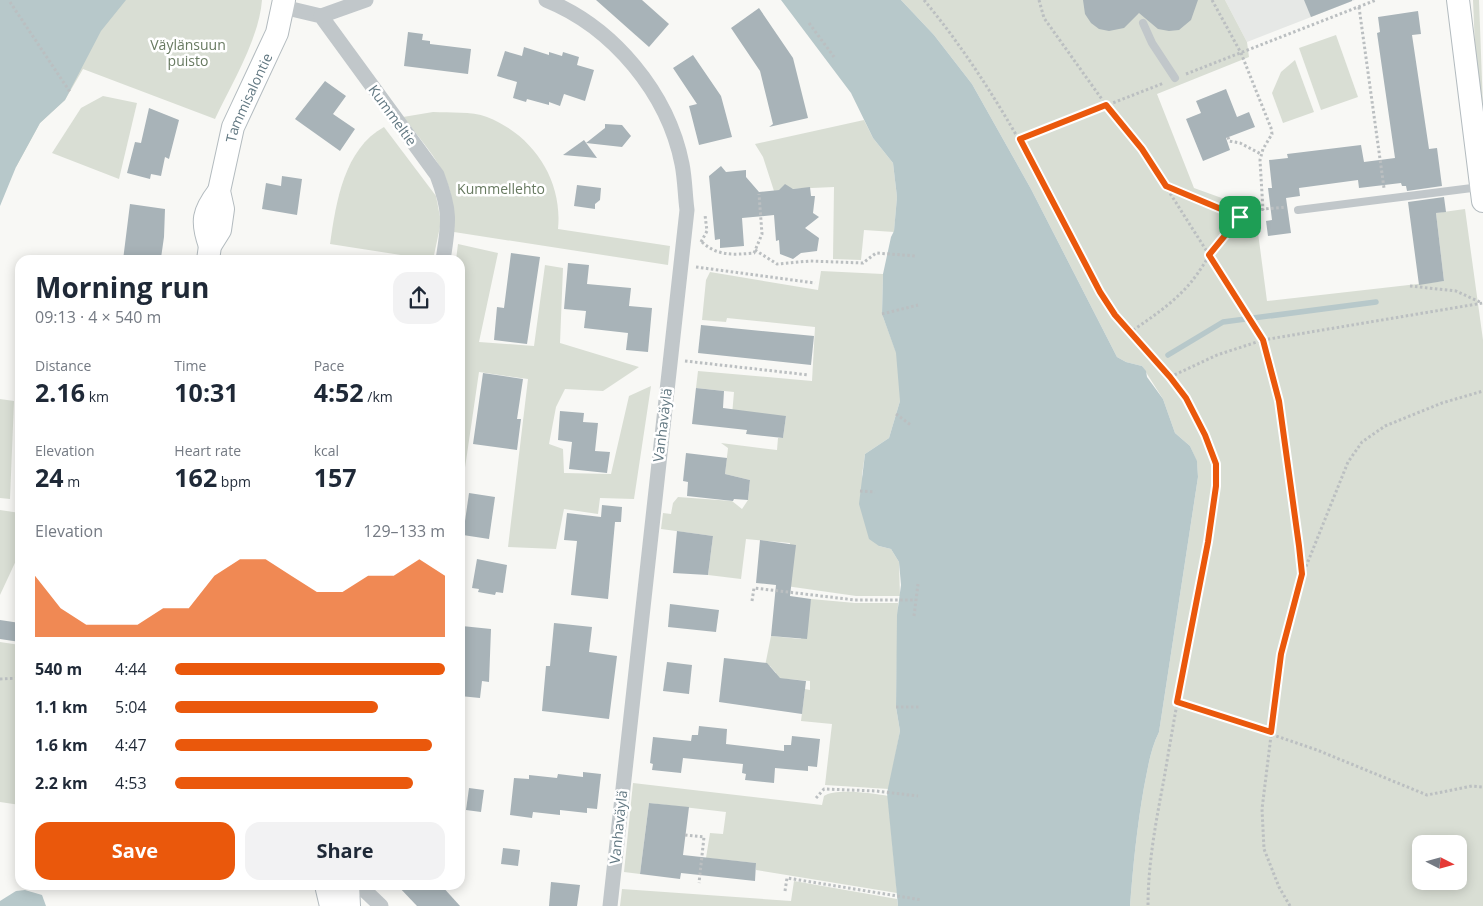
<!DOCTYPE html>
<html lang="en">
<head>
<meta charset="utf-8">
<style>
  :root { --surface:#fff; --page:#f2f2f3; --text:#1f2937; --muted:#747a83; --accent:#ea580c }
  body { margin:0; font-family:"Open Sans",sans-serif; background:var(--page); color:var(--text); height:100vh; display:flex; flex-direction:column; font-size:19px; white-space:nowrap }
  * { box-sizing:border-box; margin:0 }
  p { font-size:16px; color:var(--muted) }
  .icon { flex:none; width:28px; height:28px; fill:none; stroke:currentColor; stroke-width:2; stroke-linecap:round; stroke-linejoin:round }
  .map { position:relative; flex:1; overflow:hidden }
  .details { position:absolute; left:15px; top:255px; width:450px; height:635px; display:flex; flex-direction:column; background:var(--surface); border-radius:15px; box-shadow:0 2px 12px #0003 }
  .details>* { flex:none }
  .needle { width:32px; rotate:96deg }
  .controls { position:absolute; left:1412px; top:835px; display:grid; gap:10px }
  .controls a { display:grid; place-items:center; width:55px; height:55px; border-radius:10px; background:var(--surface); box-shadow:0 2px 12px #0003; font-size:25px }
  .pin { position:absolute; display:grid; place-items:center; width:42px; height:42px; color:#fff; margin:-21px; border-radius:10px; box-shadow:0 2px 8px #0006 }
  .round { display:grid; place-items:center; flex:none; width:52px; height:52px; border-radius:15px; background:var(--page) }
  .head { display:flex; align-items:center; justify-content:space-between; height:85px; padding:0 20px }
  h1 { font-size:28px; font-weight:700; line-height:38px }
  .figures { display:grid; grid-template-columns:repeat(3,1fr); gap:8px; height:85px; padding:5px 20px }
  .figures div { display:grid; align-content:center }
  .figures b { font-size:25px; font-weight:700 }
  .figures small { font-size:14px; font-weight:400 }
  .figures p { font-size:14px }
  .chart { height:140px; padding:10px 20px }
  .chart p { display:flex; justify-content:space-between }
  .chart svg { width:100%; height:90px; margin-top:5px; fill:var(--accent); opacity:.7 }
  .cta { display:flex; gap:10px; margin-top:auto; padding:10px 20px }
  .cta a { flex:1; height:58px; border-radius:15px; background:var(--accent); color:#fff; font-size:20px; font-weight:700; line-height:58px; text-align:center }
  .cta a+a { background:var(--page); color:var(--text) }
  ul { padding:0 20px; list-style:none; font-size:16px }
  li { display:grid; grid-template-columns:80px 60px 1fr; align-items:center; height:38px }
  li i { height:12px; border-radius:6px; background:var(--accent) }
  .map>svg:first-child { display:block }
  .built { fill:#e6e8e6 }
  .green { fill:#d9ded4; fill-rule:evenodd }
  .water { fill:#b7c8ca }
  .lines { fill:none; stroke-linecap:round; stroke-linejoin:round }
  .stream { stroke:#b7c8ca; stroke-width:5.5 }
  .building { fill:#a8b3b8 }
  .secondary-casing { stroke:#b3bbbf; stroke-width:24 }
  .path { stroke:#bbbfc1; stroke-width:3; stroke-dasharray:2.5 2.5; stroke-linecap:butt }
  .lane { stroke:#c1c7ca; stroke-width:8 }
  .street { stroke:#c1c7ca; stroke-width:15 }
  .secondary { stroke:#fff; stroke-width:22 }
  .route-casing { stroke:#fff; stroke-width:10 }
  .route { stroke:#ea580c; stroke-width:6 }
  .labels { text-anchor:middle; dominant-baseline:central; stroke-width:5; stroke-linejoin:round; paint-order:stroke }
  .park-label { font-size:14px; fill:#687a61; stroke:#fff }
  .street-label { font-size:14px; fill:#627882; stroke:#fff }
</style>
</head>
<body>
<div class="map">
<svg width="1483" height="906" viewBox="0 0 1483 906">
  <rect width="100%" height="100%" fill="#f8f8f5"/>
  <!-- built -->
  <path class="built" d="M1225,0H1355L1247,42Z"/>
  <!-- green -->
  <g class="green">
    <path d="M15,0H262C259,39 232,83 215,119L83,69L65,100L40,123L16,167L0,7Z"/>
    <path d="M901,0H1225L1247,42L1249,57L1157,94L1194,188L1255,210L1267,301L1444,281L1436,213L1465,209L1483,340V906H1130C1133,866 1137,827 1144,787C1148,768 1150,750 1159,732L1198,477L1197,462L1190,446L1175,433L1163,399L1142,366L1126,362L1117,357L1031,189L972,84L934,35ZM1421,844H1459V881H1421Z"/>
    <path d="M1473,0H1479L1483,108L1475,47Z"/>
    <path d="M1336,35L1358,97L1321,110L1299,48Z"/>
    <path d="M1295,60L1314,112L1283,123L1272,93L1281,72Z"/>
    <path d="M103,96L137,103L119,179L52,153L81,108Z"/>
    <path d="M433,112C450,113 471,111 487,117C533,135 563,180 558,229L670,246L668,265L454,232C456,177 435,158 403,117Z"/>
    <path d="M864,120L873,138L893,163L897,197L894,232L864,230L861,260L833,259L834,187L790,189L786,185L781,190L774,191L763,157L755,144Z"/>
    <path d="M384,127L436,196L441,222L433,260L330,244C336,202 344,149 384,127Z"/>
    <path d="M458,244L498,253L479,342L534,346L545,265L563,268L560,343L639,367L603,391L565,389L556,407L549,444L563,449L564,473L611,474L629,396L651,386L634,499L600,498L598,514L564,509L556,549L508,547L528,379L479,372L460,502V260H456Z"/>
    <path d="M821,271L883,274L882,314L896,352L906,348L900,401L889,438L865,454L862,475L879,546L891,549L899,562L900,596H856L786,586L791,585L790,543L746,539L741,579L708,575L713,536L661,529L663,513L671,514L673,503L678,497L732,501L742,509L748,500L750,480L725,474L728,448L721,443L777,450L778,438H783L786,416L732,415L734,392L696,388L698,371L812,381L815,327L727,318L726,322L702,320L706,280L710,272L818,290Z"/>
    <path d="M0,399L14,401L10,499L0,498Z"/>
    <path d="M0,510L20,513V552L0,595Z"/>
    <path d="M811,599L855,603H898L896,707L900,731L889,789L825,785L832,724L801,721L805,689L810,690V681L775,678L776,673L770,666H765L771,636L801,639Z"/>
    <path d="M0,642L20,645V805L0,802Z"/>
    <path d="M633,783L822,805L824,796C834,788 875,793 888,796L897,893L756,870V863L706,858L710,833L723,834L726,812L649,803L640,874L624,872Z"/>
    <path d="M794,881L897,899L898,906H620L622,889L791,901Z"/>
  </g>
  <!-- water -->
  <g class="water">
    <path d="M0,0H126L101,31L65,100L40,123L16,167L0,206Z"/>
    <path d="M781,0H901L934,35L972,84L1031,189L1117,357L1126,362L1142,366L1146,371L1147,377L1163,399L1175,433L1190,446L1197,461L1198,477L1159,732C1150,750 1148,768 1144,787C1137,827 1133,866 1130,906H898L887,793L900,731L896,707L897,615L901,585L899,562L891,549L879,546L869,539L859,504L865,454L889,438L900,401L896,353L882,314L883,274L891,237L894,231L897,197L893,163L873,138L851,93Z"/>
    <path d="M25,890L42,895L46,906H0V901L16,891Z"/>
  </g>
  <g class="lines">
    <!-- stream -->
    <path class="stream" d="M1168,355L1223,322L1376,302"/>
  </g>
  <!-- building -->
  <g class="building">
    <path d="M596,0H642L669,24L649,47Z"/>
    <path d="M1083,0H1198L1191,20L1179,30L1169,31L1158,29L1139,13L1124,28L1109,31L1099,29L1091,23L1085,14Z"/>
    <path d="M1304,0H1352V1L1311,17Z"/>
    <path d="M759,8L793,58L808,118L769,127L773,124L760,71L731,28Z"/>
    <path d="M1418,11L1421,34L1412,35L1429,149L1437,148L1442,186L1407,191L1406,186H1402L1401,183L1359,188L1358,180L1299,188L1300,196L1286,198L1291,233L1268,236L1266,221L1272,220L1268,188H1272L1269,160L1288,158L1287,154L1361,145L1364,162L1395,158L1377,33L1380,32L1378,17Z"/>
    <path d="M408,32L423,34L422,40L430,41V44L471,49L468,74L404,66Z"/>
    <path d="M524,47L549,55V52L562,56L563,52L579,57L577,65L594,70L585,101L564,94L560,106L549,102V105L527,99L526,102L513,98L517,82L497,76L505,51L522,56Z"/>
    <path d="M693,55L721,96L732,137L699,145L689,106L697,104L673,68Z"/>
    <path d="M325,81L346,96L333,114L355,129L340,151L295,119Z"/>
    <path d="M1226,89L1237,117L1249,112L1255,127L1226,138L1230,150L1203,161L1186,119L1201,113L1196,101Z"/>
    <path d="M149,108L179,120L169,159L165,157L161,176L151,174L150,179L127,173L135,142L141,143Z"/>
    <path d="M605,124L622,125L631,136L622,147L586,143L605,128Z"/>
    <path d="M584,140L597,158L563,155Z"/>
    <path d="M721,166L726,172L746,170V177L759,192L779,190L785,184L793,189L810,187L811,196H815L813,213L819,217L805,228L819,238L817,251L801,253L793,259L780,254L779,240L776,241L774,215L742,218L744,246L720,248V239L715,240L709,176Z"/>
    <path d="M282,176L302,179L297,215L262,209L266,183L281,186Z"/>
    <path d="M577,185L601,188L600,200L595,204V209L574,206Z"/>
    <path d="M1444,197L1446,212L1436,213L1444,281L1419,285L1408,202Z"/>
    <path d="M130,204L165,209L164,237L161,258H158V260H123Z"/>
    <path d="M511,253L540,257L527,344L494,340L497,307L504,308Z"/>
    <path d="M568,263L589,265L587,284L631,288L629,306L652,308L648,352L626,350L628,333L584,328L586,311L564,309Z"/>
    <path d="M701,325L814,336L811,365L698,353Z"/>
    <path d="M483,373L523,379L517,419H521L517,450L473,444Z"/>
    <path d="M696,388L724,391L723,408L786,416L783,438L746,434L747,430L692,424Z"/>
    <path d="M560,411L584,413L583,422L598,423L595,451L610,452L607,473L569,469L572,442L558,440Z"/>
    <path d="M686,453L727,458L725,474L750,480L748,500L734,499L733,501L687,496L688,482L683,481Z"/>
    <path d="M469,493L495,497L489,539L463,535Z"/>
    <path d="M602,505L622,507L621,522H615L608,599L571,595L577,541L564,540L567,513L601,517Z"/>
    <path d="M677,531L713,536L708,575L673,573Z"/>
    <path d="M760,540L796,545L790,596L811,599L807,639L771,636L776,585L756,583Z"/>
    <path d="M477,559L507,565L503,593L496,592L495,595L478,592L479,589L472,588Z"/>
    <path d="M670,604L719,610L716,632L668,627Z"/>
    <path d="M0,620L20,623V642L0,639Z"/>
    <path d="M554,623L592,627L589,652L617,656L609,719L542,711L546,666H550Z"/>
    <path d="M462,626L491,629L489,682L482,681L480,698L460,696Z"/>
    <path d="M724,658L767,663L780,678L806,681L802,714L719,702Z"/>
    <path d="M667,662L692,665L689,694L663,691Z"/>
    <path d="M699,726L727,729L726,744L784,751V745H791L792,736L820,739L817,767L808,766V771L775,768L774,783L745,780L746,774L742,773L743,764L683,758L681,773L652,770L653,764L650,763L653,737L691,741L692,735H698Z"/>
    <path d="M583,772L601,774L597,809L587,808V813L560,810V815L533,812L532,818L510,815L514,778L529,779V775L557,778L558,774L583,777Z"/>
    <path d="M469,788L484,790L481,812L466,810Z"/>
    <path d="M649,803L689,807L683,855L756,863L755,881L681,873L680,879L640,874Z"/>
    <path d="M503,848L520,850L518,866L501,864Z"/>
    <path d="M551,882L580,885L577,906H549Z"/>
    <path d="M397,885H441L460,906H417Z"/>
  </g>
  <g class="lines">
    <!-- secondary casing -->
    <g class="secondary-casing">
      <g id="secondary">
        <path d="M1458,0L1483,201"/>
        <path d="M210,246C201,221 203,212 219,191"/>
        <path id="s1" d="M208,260L210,246L220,230L223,209L219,191L233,127L277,33L284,0"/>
        <path d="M326,885L331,906"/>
        <path d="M348,885L349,906"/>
      </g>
    </g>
    <!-- path -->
    <g class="path">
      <path d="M924,0C997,88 1048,191 1099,292C1140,353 1193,389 1215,463C1223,488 1205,554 1200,582C1187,647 1175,713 1164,779C1156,821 1148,863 1148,906"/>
      <path d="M1039,0L1044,18L1106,105L1142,149L1263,340L1279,401L1303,574"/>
      <path d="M1212,0L1241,53L1271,128L1272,134L1263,149L1260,160L1263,210"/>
      <path d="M10,2L70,92"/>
      <path d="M1359,7L1384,188"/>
      <path d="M809,23L834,57"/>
      <path d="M1186,74L1376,0"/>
      <path d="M1228,137L1229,141L1240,143L1261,154"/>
      <path d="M1020,139L1164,83"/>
      <path d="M1166,186L1240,217"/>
      <path d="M701,242L707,231L705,215"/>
      <path d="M702,242C717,256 733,255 754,253L762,234L759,194"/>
      <path d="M755,250L777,264L810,261L863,263L876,253L916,256"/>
      <path d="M696,267L815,283"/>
      <path d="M1410,286L1456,291L1482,303"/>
      <path d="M882,314L918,305"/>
      <path d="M1129,333C1152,317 1174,303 1192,281C1205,265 1224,228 1241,216C1253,208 1272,209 1286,207"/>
      <path d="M685,361L809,375"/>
      <path d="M1170,377L1217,355L1263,340L1483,303"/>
      <path d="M896,414L912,426"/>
      <path d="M860,491L875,492"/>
      <path d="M752,601L754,588L855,600H915"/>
      <path d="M914,616L918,584"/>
      <path d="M0,679L20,678"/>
      <path d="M1177,702L1317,750L1427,795L1472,786L1483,787"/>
      <path d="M896,707H919"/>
      <path d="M816,798L824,789L876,791L918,796"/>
      <path d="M685,835L704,837L699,883"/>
      <path d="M785,891L787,878L922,900"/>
      <path d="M1290,906L1279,887L1264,849L1262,809L1281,654L1303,574L1348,462L1362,442L1385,426L1442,403L1483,391"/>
    </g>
    <!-- lane -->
    <g class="lane">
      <path d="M1143,23L1152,43L1175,78"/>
      <path d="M1298,210L1480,187"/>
    </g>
    <!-- street -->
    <g class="street">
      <path d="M546,0C613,27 668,93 682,164C685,179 685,195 687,210L610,906"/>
      <path d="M283,7L321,16L437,175C451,212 449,222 443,260"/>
      <path d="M321,16L366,0"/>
      <path d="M359,885L381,906"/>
    </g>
    <!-- secondary -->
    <use href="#secondary" class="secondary"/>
  </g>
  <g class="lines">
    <!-- route casing -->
    <g class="route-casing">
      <path id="route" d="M1106,105L1142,149L1166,186L1240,217L1209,255L1263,340L1279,401L1299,546L1302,574L1281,654L1271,732L1177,702L1208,542L1216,486V464L1205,435L1186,398L1170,377L1115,315L1100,292L1020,139Z"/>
    </g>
    <!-- route -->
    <use href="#route" class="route"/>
  </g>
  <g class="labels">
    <!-- park labels -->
    <g class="park-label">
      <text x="188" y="44">Väylänsuun<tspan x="188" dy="16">puisto</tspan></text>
      <text x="501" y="188">Kummellehto</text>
    </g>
    <!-- street labels -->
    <g class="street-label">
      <text stroke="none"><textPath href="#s1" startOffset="171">Tammisalontie</textPath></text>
      <text transform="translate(393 115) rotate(54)">Kummeltie</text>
      <text transform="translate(662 425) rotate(-83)">Vanhaväylä</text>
      <text transform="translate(618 827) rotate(-84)">Vanhaväylä</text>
    </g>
  </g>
</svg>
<div class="controls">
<a><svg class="needle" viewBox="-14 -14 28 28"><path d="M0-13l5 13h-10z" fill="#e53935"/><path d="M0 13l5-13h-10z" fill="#747a83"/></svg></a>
</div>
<div class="pin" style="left:1240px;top:217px;background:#1e9e55"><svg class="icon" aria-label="arrive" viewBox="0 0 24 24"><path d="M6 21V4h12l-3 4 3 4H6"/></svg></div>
<section class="details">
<div class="head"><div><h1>Morning run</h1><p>09:13 · 4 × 540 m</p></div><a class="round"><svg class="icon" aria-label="share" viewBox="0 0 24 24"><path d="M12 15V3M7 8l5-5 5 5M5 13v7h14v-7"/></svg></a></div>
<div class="figures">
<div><p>Distance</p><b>2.16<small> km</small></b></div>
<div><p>Time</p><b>10:31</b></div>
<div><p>Pace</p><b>4:52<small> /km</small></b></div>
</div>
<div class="figures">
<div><p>Elevation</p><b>24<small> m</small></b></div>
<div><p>Heart rate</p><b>162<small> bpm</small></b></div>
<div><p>kcal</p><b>157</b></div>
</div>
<div class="chart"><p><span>Elevation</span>129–133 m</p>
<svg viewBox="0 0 160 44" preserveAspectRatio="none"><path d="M0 44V14L10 30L20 38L30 38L40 38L50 30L60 30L70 14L80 6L90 6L100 14L110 22L120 22L130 14L140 14L150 6L160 14V44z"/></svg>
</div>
<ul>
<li><b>540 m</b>4:44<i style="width:100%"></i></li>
<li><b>1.1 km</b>5:04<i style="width:75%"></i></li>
<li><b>1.6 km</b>4:47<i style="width:95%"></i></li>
<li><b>2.2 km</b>4:53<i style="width:88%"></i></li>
</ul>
<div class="cta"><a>Save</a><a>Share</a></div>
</section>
</div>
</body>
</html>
